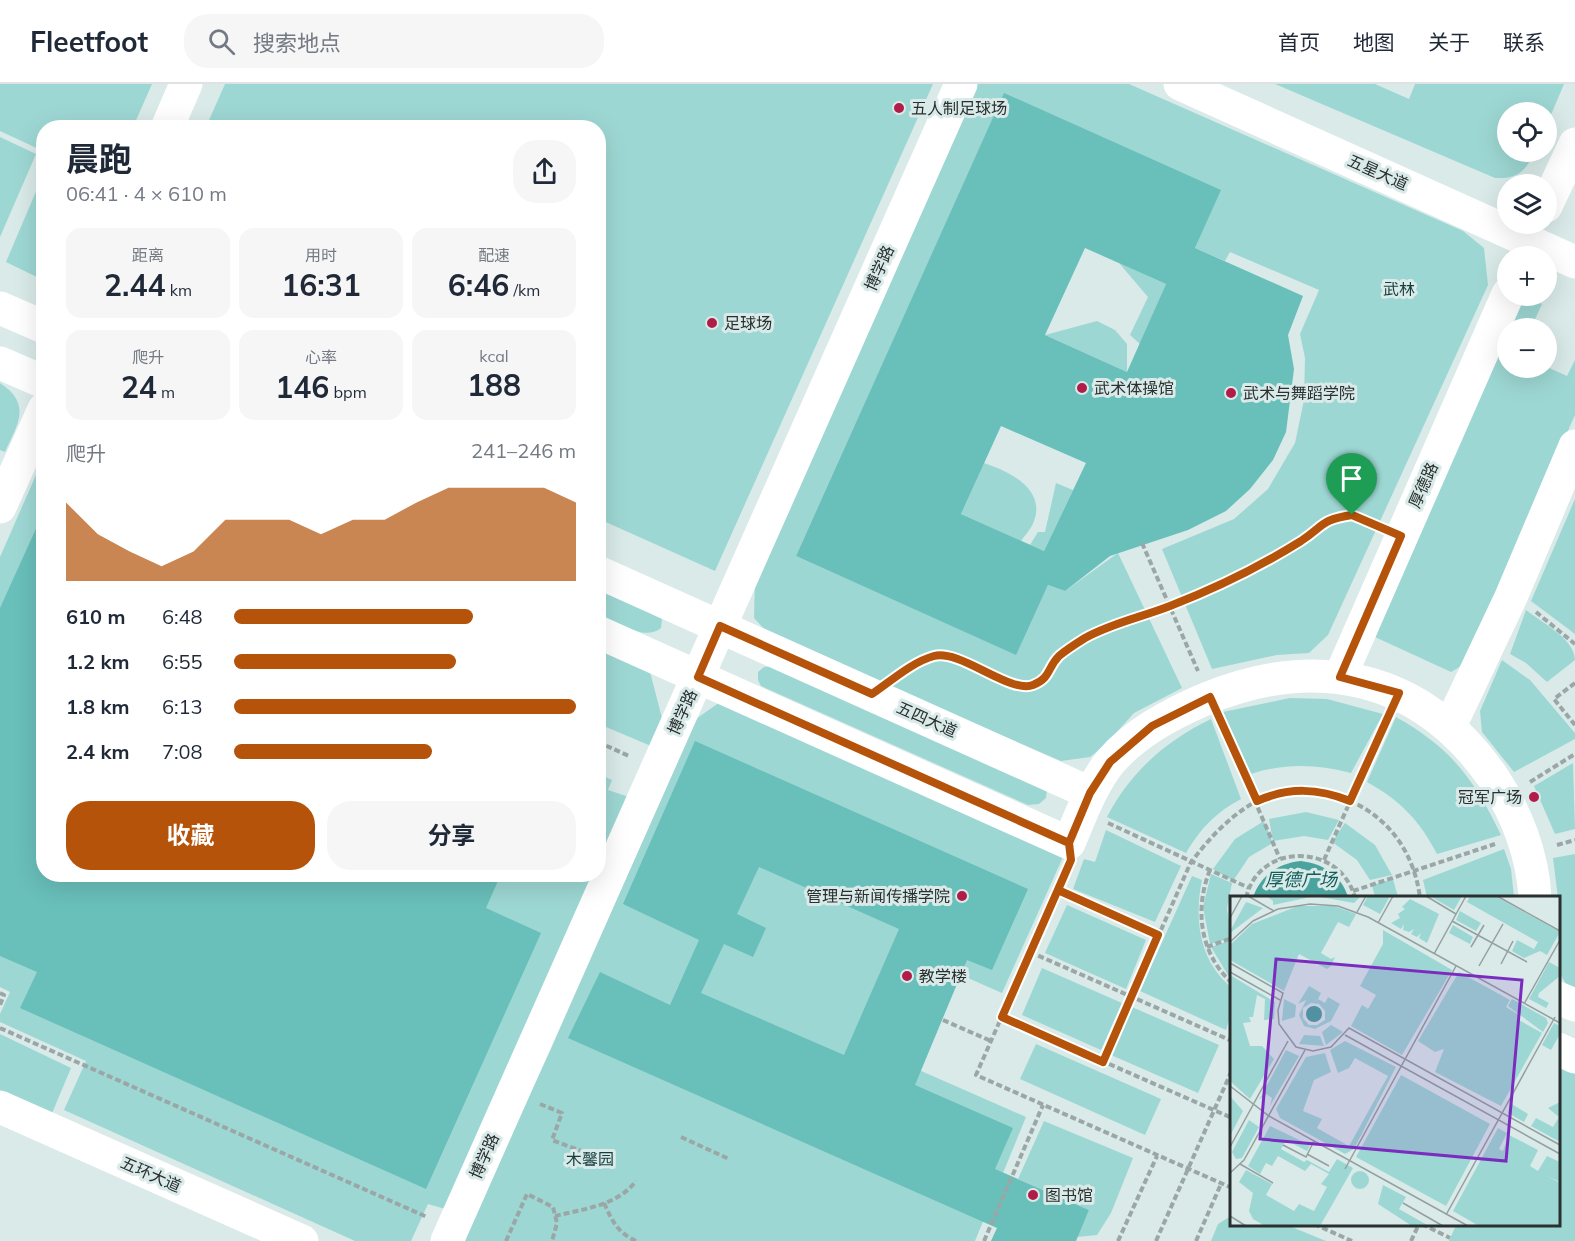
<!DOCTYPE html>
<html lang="zh">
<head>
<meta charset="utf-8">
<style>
  :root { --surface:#fff; --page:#f6f6f7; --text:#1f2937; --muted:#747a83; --line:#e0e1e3; --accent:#b45309 }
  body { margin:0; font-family:Mulish,"Noto Sans SC",sans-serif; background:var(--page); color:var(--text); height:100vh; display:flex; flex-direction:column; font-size:22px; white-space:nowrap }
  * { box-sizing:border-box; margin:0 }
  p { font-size:20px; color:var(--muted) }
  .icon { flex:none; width:33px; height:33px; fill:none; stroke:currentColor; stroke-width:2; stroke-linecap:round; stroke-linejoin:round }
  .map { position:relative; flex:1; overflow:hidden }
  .panel { position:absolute; left:36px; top:36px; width:570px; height:762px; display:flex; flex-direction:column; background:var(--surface); border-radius:24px; box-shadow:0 6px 24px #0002 }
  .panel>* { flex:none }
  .tools { position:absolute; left:1497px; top:18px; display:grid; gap:12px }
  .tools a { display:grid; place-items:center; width:60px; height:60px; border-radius:50%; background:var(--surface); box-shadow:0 6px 24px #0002; font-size:30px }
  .pin { position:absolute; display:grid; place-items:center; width:51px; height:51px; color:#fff; margin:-62px -26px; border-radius:50% 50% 50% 0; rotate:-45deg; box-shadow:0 0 6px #0007 }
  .pin .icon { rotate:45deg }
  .round { display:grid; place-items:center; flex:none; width:63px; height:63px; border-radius:24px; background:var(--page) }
  .overview { display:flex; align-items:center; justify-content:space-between; height:102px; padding:0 30px }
  h1 { font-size:33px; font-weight:700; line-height:45px }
  .stats { display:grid; grid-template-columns:repeat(3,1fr); gap:9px; height:102px; padding:6px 30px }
  .stats div { display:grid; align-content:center; border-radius:15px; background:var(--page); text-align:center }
  .stats b { font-size:30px; font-weight:700 }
  .stats small { font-size:16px; font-weight:400 }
  .stats p { font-size:16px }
  .chart { height:168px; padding:12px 30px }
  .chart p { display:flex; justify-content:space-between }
  .chart svg { width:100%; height:108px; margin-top:6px; fill:var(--accent); opacity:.7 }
  .action { display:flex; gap:12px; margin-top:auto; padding:12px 30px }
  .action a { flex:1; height:69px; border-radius:24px; background:var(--accent); color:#fff; font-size:24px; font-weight:700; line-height:69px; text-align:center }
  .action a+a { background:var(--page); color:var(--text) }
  ul { padding:0 30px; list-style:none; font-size:20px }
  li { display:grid; grid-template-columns:96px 72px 1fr; align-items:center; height:45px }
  li i { height:15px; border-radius:8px; background:var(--accent) }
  header { display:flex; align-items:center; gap:36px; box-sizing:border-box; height:84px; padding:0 30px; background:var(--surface); border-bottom:2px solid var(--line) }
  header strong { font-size:28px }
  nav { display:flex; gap:33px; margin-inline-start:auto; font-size:21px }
  .search { width:420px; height:54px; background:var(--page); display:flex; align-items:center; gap:15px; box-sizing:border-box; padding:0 21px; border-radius:24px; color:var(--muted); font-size:22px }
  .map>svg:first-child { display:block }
  .green { fill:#9dd7d3 }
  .water { fill:#4ba39e }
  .building { fill:#69bfba; fill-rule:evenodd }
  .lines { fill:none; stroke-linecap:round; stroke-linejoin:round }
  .path { stroke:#9aa7a6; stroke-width:4; stroke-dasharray:6 3; stroke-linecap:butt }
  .minor { stroke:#fff; stroke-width:33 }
  .route-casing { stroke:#fff; stroke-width:12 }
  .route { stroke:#b45309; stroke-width:8 }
  .poi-dot { fill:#b01d48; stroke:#d9eae9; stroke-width:2 }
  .labels { text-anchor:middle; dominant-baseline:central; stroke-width:6; stroke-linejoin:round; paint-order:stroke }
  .poi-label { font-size:16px; fill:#29302f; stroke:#d9eae9; text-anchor:start }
  .street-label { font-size:16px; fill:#29302f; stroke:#d9eae9 }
  .park-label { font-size:16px; fill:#153e3c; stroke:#d9eae9 }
  .water-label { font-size:18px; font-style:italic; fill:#125c59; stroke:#d9eae9 }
  .inset-road { fill:none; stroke:#93a09f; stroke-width:1.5 }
  .view { fill:#7b2cbf; fill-opacity:0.15; stroke:#7b2cbf; stroke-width:3 }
  .inset-edge { fill:none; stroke:#29302f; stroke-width:3 }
</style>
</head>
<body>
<header>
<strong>Fleetfoot</strong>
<div class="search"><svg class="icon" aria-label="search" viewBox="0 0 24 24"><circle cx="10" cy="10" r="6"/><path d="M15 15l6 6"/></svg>搜索地点</div>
<nav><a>首页</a><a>地图</a><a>关于</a><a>联系</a></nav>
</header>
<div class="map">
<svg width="1575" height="1157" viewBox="0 0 1575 1157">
  <rect width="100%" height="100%" fill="#d9eae9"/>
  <!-- green -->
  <g class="green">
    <path d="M0,0H152L133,43L44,44L43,67L0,47Z"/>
    <path d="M225,0H933L715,487L599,435L598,44L206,43Z"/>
    <path d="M971,0H1129L1463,147L1484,164L1488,201L1328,551L1309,569L1277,571L1212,585L1162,465L1234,435L1268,405L1295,359L1304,316L1305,274L1300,250L1319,206L1230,168L1225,177L1195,164L1220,106L1004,10L796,472L1015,570L1048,501L1065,507L1118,469L1182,604L1134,629L1105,661L1090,673L1061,677L770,551L754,534L755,496Z"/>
    <path d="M1275,0H1375L1409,15L1415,0H1564L1547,40L1546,28H1508V68H1534C1526,87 1518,95 1495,94Z"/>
    <path d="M0,53L36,70L0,153Z"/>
    <path d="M43,91V196L6,178Z"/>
    <path d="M1119,179L1166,200L1140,260L1130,251L1148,213Z"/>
    <path d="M1532,216L1542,220L1531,244H1508V284L1547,283L1567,292L1575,276V331L1463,581L1451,588L1375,553L1517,222L1523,217Z"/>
    <path d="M1097,237L1115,246L1127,260V288L1045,251Z"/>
    <path d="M0,299C32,320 18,340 5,368L0,366Z"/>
    <path d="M43,375L44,790L595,791L445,1125L428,1120L411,1157H355L64,1026L86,977L0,938V930L10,908L0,903V473Z"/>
    <path d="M984,379C1008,387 1046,404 1034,437C1032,444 1025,451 1021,457L961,430Z"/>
    <path d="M1056,399L1073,406L1044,467L1030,461L1038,448H1045Z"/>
    <path d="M1575,415V550L1531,517Z"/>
    <path d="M599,503L662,535L661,544C644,558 617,538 599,530Z"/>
    <path d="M1526,526C1541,538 1575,555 1575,576L1547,598L1526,579L1510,570Z"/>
    <path d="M599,562L649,584L662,634L651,662L599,640V611L603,598L599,596Z"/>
    <path d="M1502,576L1530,596L1575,649V655L1514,688L1482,648L1480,627Z"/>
    <path d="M773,582L1047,705L1046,714L1039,720L1028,721L761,602L758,596V588L764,583Z"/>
    <path d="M1290,614L1327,615L1383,630L1351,689C1317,680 1284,679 1251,690L1223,628Z"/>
    <path d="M720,618L1063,773L1002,909L961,891L919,986L1026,1033L975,1157H462L550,967L696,635Z"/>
    <path d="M1396,633C1451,664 1474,695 1501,751L1437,770C1420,737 1400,716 1367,698Z"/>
    <path d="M1211,635L1241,715C1215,729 1201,744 1186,769L1107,733C1130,688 1167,656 1211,635Z"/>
    <path d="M1573,679L1575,745L1555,750L1534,702Z"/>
    <path d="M599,690L612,696L608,706L629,713L599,782Z"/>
    <path d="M1306,728L1339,736L1328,756L1304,752L1273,757L1269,735Z"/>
    <path d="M1264,737L1273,759L1249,773L1233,797L1213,785L1235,755Z"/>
    <path d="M1345,739L1375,761L1392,791L1370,796L1357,776L1332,758Z"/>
    <path d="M1106,746L1181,782L1155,838L1073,805L1084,775L1095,778Z"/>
    <path d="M1504,765L1511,785L1514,813H1427L1423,796Z"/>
    <path d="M1575,770V905L1566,900L1559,888L1558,814L1553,774Z"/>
    <path d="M1211,790L1232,799L1227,825L1232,854L1210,860L1203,823Z"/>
    <path d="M1192,792L1202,796C1194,834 1199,877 1231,903V930L1226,946L1140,907Z"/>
    <path d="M1393,795L1398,813H1375L1372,801Z"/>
    <path d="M1067,821L1146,856L1126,905L1045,869Z"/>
    <path d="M1231,856H1232L1231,896L1211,863Z"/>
    <path d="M1042,884L1122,919L1101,966L1022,931Z"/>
    <path d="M1132,923L1219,961L1198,1009L1111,971Z"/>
    <path d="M0,950L71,984L50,1034L0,1011Z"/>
    <path d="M1036,960L1161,1015L1145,1051L1020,995Z"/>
    <path d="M1559,981L1575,988V1157H1449L1456,1141L1558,1140Z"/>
    <path d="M1044,1037L1133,1074L1111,1129L1097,1151L1077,1153L1089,1126L1018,1095Z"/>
    <path d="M1231,1132L1232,1140L1287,1141L1326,1157H1211L1218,1140Z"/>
  </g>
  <!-- water -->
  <path class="water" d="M1301,777C1324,780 1341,791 1348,813H1253C1261,791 1279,779 1301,777Z"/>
  <!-- building -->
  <g class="building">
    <path d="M1004,9L1221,106L1195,164L1303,212L1288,251L1294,285L1286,348L1273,376L1250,405L1226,427L1188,446L1110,472L1065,507L1048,501L1016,571L796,472ZM1085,164L1166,200L1127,288L1045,251ZM1001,342L1086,379L1044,467L961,430Z"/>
    <path d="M44,427V790H501L486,824L541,849L426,1105L20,924L37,888L0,872V524Z"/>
    <path d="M695,657L1028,805L992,886L967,876L915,1001L1013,1044L995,1085L1089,1126L1076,1157H991L997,1144L568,954L600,888L670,921L699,856L623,820ZM759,783L899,845L844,971L701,909L724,860L753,873L766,844L737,830Z"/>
  </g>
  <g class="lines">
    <!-- path -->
    <g class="path">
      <path d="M1142,459L1198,587"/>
      <path d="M1536,528L1575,560"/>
      <path d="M900,591L936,571L959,576L1010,598L1029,603L1045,596L1057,573L1084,555L1110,541L1170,522L1218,501L1301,456L1328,435L1352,431L1376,441"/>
      <path d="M1575,599L1554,615L1575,641"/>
      <path d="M1222,641L1280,775"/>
      <path d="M598,658L629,672"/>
      <path d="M1530,698L1575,670"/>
      <path d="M1108,739L1249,804"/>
      <path d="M1557,761L1575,756"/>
      <path d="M1324,776L1386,637"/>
      <path d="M1210,786C1194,825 1200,870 1232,899"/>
      <path d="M1065,789L976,991L1232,1104"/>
      <path d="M1057,806L1158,851"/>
      <path d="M1353,807L1495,760"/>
      <path d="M1246,814C1259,757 1341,759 1355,814"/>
      <path d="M1207,863L1232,854"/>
      <path d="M1030,868L1232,957"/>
      <path d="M0,909L4,911L0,921"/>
      <path d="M1002,933L1232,1034"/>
      <path d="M943,936L991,957"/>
      <path d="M0,944L427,1133"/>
      <path d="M1103,978L1190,780C1211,751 1238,723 1272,710C1288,704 1306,705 1322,708C1376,719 1413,758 1420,814"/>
      <path d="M540,1020L562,1029L552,1056L600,1074"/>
      <path d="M681,1053L729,1075"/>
      <path d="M604,1119C612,1137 618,1149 636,1157"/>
      <path d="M555,1132C583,1125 617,1122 636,1097"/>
      <path d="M1314,1140L1352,1157"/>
      <path d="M1422,1140L1450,1154"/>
      <path d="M506,1157L527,1110L553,1123L557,1139L552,1157"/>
      <path d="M984,1157L1043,1021"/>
      <path d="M1118,1157L1157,1072"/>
      <path d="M1156,1157L1232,986"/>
      <path d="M1196,1157L1221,1100"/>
      <path d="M1411,1157L1419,1140"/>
    </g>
    <!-- minor -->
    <g class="minor">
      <path d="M1180,0L1575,178"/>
      <path d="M167,44L186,0"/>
      <path d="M1546,122L1575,60"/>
      <path d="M0,224L44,243"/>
      <path d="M0,279L44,298"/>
      <path d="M0,423L44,325"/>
      <path d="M598,488L1090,709"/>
      <path d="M598,548L1069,759C1081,731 1091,702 1110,678C1135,649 1169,631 1203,616C1317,568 1423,591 1494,695C1517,730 1533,772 1535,814"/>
      <path d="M1340,593L1508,210"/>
      <path d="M1450,642L1511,513L1575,362"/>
      <path d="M1558,914L1575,921"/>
      <path d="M1558,965L1575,973"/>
      <path d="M0,1023L302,1157"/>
      <path d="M447,1157L961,0"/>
    </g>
  </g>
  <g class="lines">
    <!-- route casing -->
    <g class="route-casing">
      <path id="route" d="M1352,431C1320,436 1325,441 1301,457C1261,482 1214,505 1170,522C1142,533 1112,539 1085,554C1077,559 1066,566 1059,572C1047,584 1051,594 1033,601C1010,610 960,565 934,572C912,578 891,597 872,610L720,542L698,593L1069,759L1071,776L1002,933L1103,978L1158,851L1058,806L1071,776L1069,759L1090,709L1110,678L1152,642L1210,613L1257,717C1289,703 1318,704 1350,717L1399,609L1340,593L1401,452L1352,431"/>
    </g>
    <!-- route -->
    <use href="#route" class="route"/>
  </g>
  <!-- markers -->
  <g class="poi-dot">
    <circle cx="899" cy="24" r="6"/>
    <circle cx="712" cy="239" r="6"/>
    <circle cx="1082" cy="304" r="6"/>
    <circle cx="1231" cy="309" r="6"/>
    <circle cx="1534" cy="713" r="6"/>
    <circle cx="962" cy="812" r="6"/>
    <circle cx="907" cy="892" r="6"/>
    <circle cx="1033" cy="1111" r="6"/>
  </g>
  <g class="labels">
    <!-- poi labels -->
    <g class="poi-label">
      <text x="911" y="24">五人制足球场</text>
      <text x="724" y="239">足球场</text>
      <text x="1094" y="304">武术体操馆</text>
      <text x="1243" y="309">武术与舞蹈学院</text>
      <text x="1522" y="713" text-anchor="end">冠军广场</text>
      <text x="950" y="812" text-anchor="end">管理与新闻传播学院</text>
      <text x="919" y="892">教学楼</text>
      <text x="1045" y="1111">图书馆</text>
    </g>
    <!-- street labels -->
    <g class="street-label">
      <text transform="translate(1378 88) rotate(24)">五星大道</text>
      <text transform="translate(879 184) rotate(-66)">博学路</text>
      <text transform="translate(1423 401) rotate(-66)">厚德路</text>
      <text transform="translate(682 628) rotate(-66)">博学路</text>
      <text transform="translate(927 635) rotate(24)">五四大道</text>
      <text transform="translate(484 1072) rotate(-66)">博学路</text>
      <text transform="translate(151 1090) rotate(24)">五环大道</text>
    </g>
    <!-- park labels -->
    <g class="park-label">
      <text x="1399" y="205">武林</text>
      <text x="590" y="1075">木馨园</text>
    </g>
    <!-- water labels -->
    <g class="water-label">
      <text x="1301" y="795">厚德广场</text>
    </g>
  </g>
  <!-- overview -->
  <g transform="translate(1230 812)">
    <rect width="330" height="330" fill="#d9eae9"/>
    <path d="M36,0H131L124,7L85,0L43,9V5ZM138,0H160L150,18L133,9ZM200,0H232L224,14ZM240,0H265L330,36L317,59L310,55L294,62L282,55L287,44L304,53L308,46L237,6ZM180,3L209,18L197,47L189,42L191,37L187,41L181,38L184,33L179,36L173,34L174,28L171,33L161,27L170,22L168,18L175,13L172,11ZM16,6L33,12L0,37V35ZM68,10H104L126,18L119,31L108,26L91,57L101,63L105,61L101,70L97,73L69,58L54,95L0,64V49L22,28ZM230,15L251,27L246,35L226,24ZM223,29L243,41L240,48L219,37ZM153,34L222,74L172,159L121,130L132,109L138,113L146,99L130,90L153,48ZM319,66L330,72V80L309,97L308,101L319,107L316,112L299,103ZM229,76L280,104L276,111L289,119L287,123L312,137L271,210L205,176L214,153L205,156L188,145ZM0,79L45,106L44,123L34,124L35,103L27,99L23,121H19L21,126L13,127L20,150H32L44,163L20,203L0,185ZM79,90L91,97L88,103L95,107L98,101L110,108L101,125L85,133L74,130L69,119L76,104L68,108ZM81,107L89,108L95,115V124L87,129H79L73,122V112ZM54,103L66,109L65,121L52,125ZM282,103L316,122L318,127L313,136L278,110ZM324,127L330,130V138L321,154L312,149ZM101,129L113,136L96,149L92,136ZM74,139L90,140L94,150L69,148ZM115,145L166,171L124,253L115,258L50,222L46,213L76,161L95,157L101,176L84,184L73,215L92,223L87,232L119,250L158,180L125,162L119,172L108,177L100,154ZM56,154L69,160L40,210L42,202L36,198L29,204ZM171,179L260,228L216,310L126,261ZM0,200L13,215L0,240ZM330,206V246L301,230L306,222L323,231L329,221L318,212ZM280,207L298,218L294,226L278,217ZM19,224L29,231L12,262L6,263L2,256ZM40,230L80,249L77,255L56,244L51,253L74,266L77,264L99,276L107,263L123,272L90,330H35L23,323L19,315L23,297L9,286L16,274L42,288L36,299L64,315L69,308L84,315L97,291L91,288L99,278L81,268L75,275L48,260L42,270L36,267L30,278L18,270ZM268,232L277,237L269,253L273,255L279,239L308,254L300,270L308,275L317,260L330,266V286L317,280L330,287V330H249L223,315ZM121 284a9 9 0 1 1 18 0a9 9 0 1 1-18 0ZM153,289L176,301L169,313L199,330H182L148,308Z" fill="#9dd7d3" fill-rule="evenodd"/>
    <path d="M76 118a8 8 0 1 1 16 0a8 8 0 1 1-16 0Z" fill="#4ba39e"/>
    <path class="inset-road" d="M18,0L44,15M196,0L226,18M267,0L330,35M127,16L136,0M0,22L12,0M222,25L297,66M148,27L163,0M0,46L23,25L48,13L80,8L108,10L138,21L330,127M241,51L254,29M204,58L236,0M0,67L53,97L48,114L49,128L66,151L83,155L101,151L119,132L330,249M271,68L283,45M249,70L273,28M0,76L50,104M294,108L330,44M115,139L330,258M0,190L39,220L238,330M53,249L76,261L84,245M0,251L58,145M77,258L99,270M10,268L43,287M115,273L226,70M0,277L14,264L75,154M173,307L213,330M216,319L325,121M0,320L16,330"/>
    <path class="view" d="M46,63L292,84L276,265L30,243Z"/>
    <rect width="330" height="330" class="inset-edge"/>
  </g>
</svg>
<div class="tools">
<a><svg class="icon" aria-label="locate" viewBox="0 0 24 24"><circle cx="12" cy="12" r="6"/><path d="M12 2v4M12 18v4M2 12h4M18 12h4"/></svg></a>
<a><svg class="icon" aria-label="layers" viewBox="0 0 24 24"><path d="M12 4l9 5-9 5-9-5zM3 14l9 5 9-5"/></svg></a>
<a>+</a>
<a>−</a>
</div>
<div class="pin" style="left:1352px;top:431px;background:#1e9e55"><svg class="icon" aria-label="arrive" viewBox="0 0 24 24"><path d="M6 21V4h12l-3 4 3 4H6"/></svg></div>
<section class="panel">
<div class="overview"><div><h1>晨跑</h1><p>06:41 · 4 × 610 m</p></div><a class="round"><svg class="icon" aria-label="share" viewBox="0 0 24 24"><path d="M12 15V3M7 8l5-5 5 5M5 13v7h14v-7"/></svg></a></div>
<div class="stats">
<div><p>距离</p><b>2.44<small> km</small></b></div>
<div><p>用时</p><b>16:31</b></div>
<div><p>配速</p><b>6:46<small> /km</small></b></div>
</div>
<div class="stats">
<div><p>爬升</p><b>24<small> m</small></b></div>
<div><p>心率</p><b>146<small> bpm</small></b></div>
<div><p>kcal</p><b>188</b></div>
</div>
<div class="chart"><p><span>爬升</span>241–246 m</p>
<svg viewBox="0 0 160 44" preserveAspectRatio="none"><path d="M0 44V12L10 25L20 32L30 38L40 32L50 19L60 19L70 19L80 25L90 19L100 19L110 12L120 6L130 6L140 6L150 6L160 12V44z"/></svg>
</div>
<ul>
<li><b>610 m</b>6:48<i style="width:70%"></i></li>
<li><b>1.2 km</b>6:55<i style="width:65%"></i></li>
<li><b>1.8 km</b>6:13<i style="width:100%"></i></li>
<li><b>2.4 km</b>7:08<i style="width:58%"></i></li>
</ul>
<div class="action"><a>收藏</a><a>分享</a></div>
</section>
</div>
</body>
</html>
